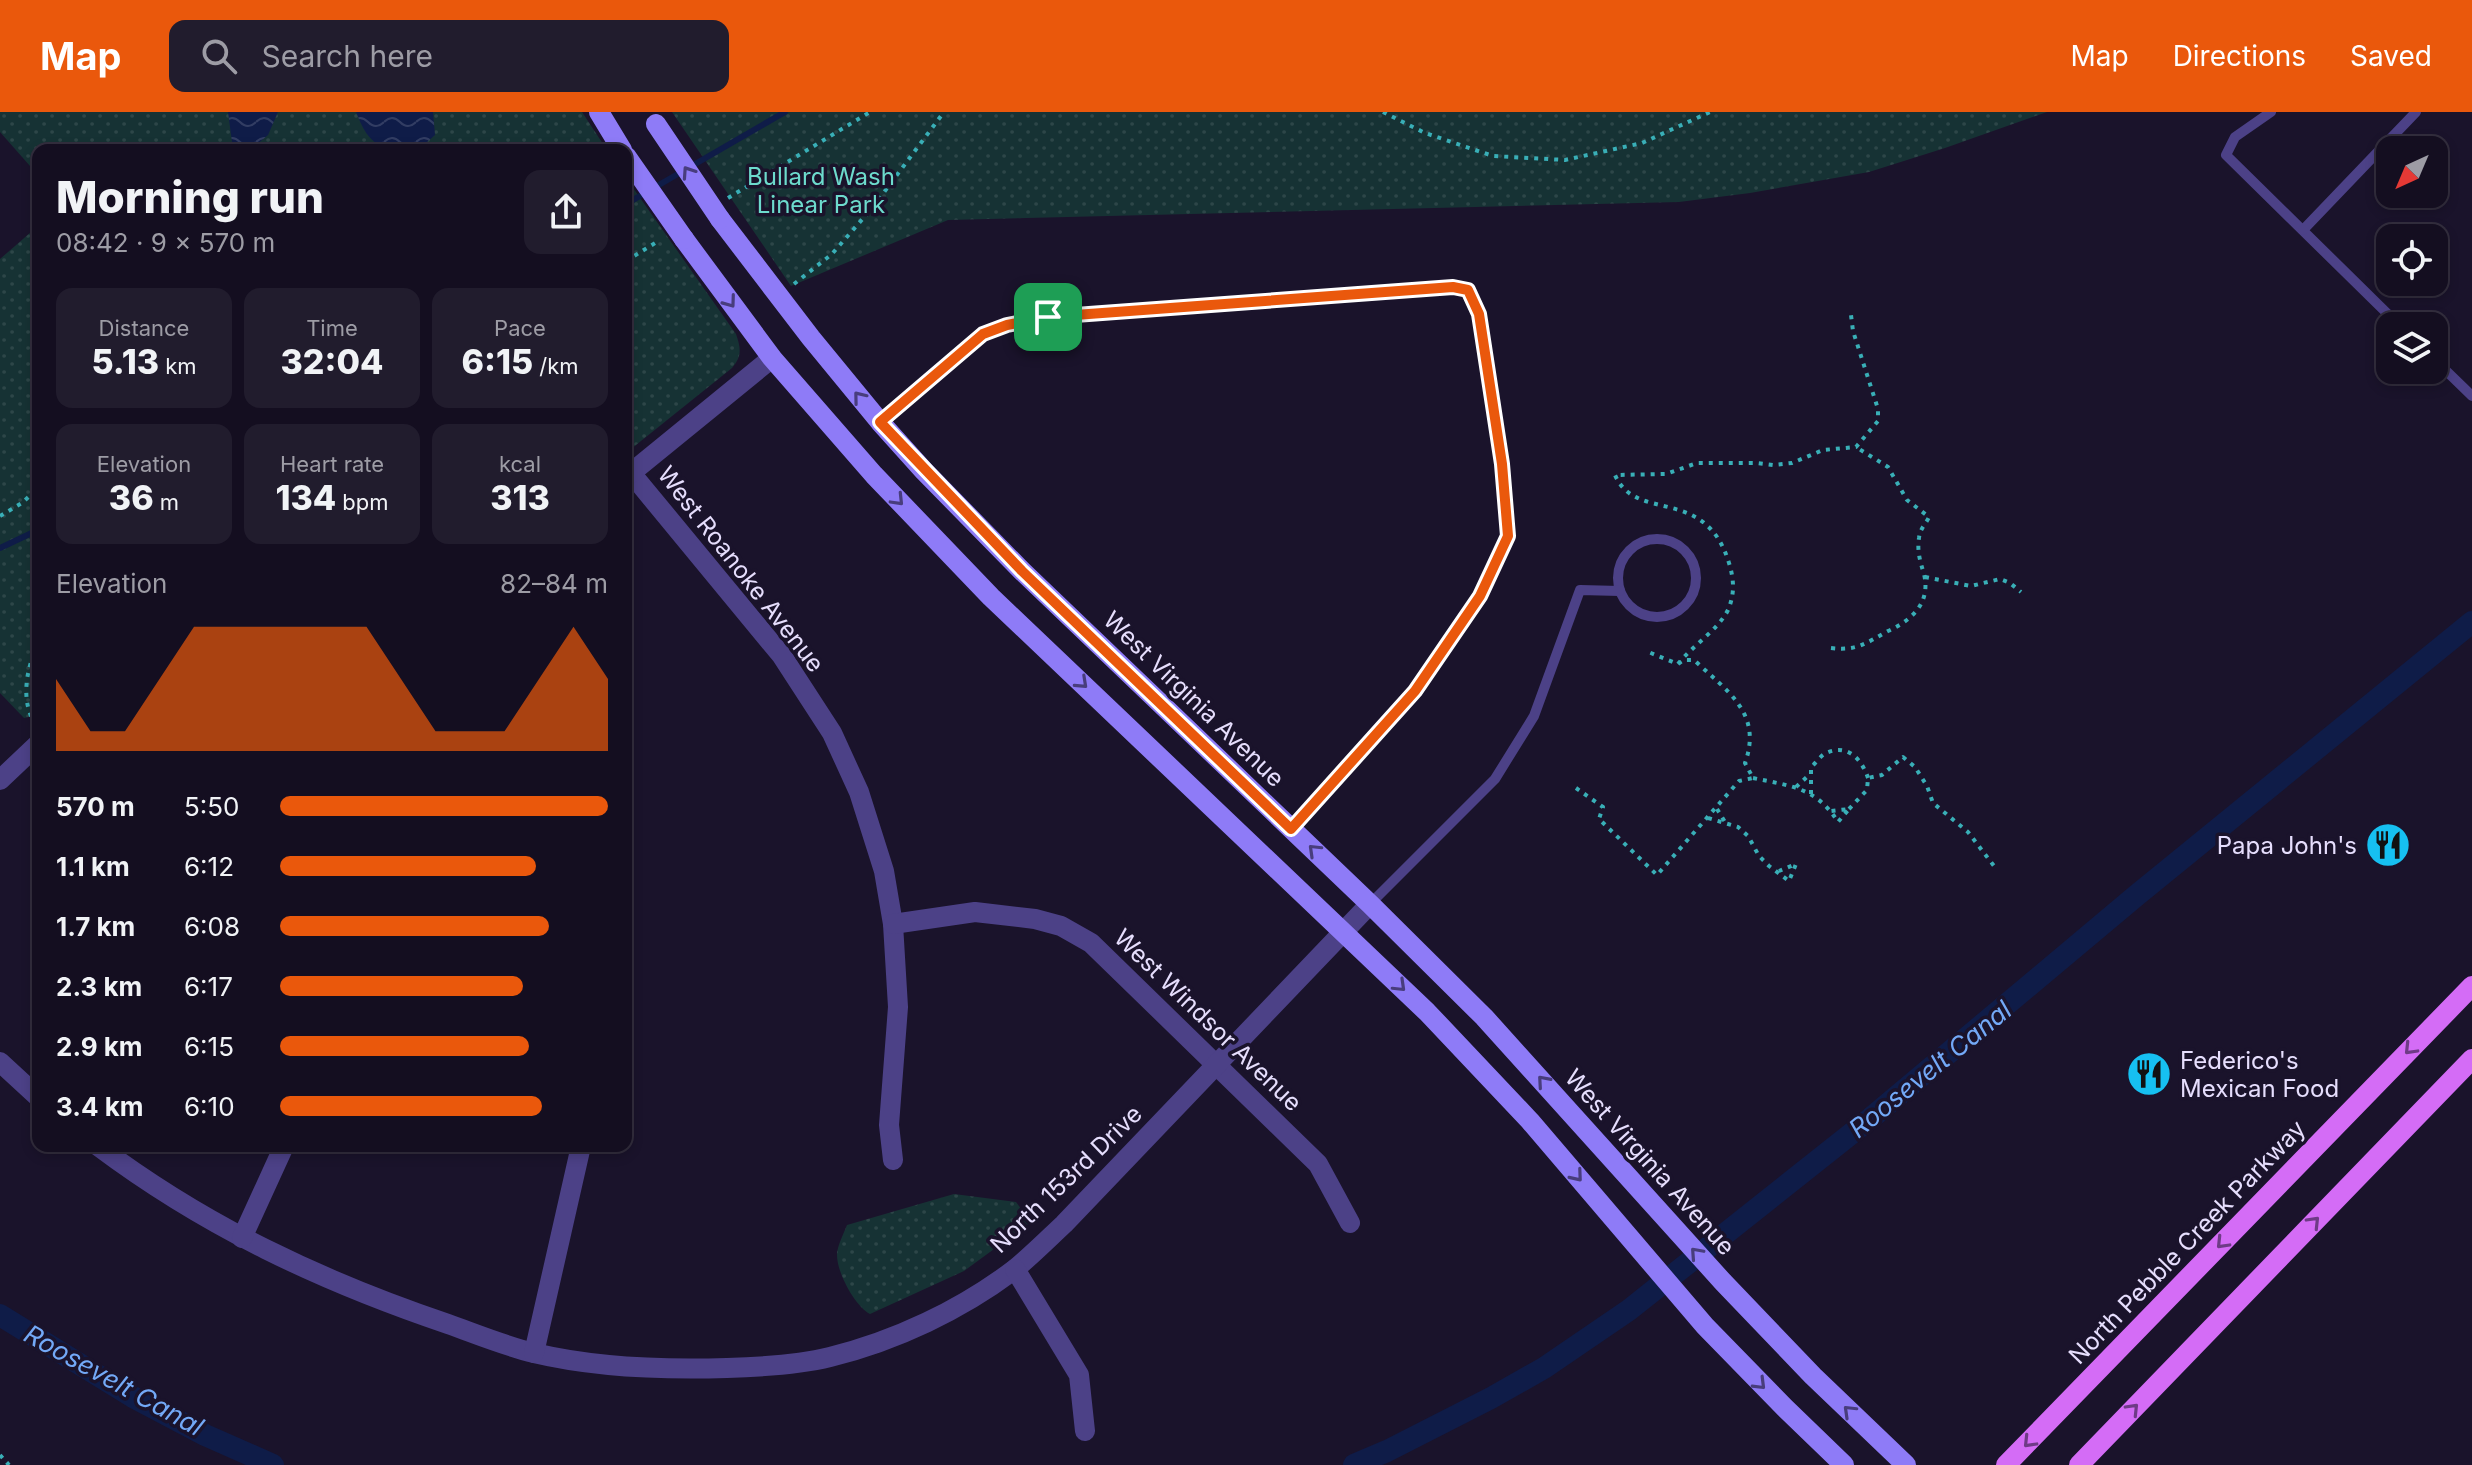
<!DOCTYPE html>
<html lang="en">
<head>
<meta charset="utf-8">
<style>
  :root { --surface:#140e20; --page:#211c2d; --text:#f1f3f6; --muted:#9d9ca5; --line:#332e3e; --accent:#ea580c }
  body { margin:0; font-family:Inter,sans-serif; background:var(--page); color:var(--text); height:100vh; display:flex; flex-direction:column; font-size:30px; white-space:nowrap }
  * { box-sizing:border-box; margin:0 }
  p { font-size:26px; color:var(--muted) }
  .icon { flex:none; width:44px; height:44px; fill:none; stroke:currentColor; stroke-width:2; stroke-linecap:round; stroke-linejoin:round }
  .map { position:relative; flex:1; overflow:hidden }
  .panel { position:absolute; left:32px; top:32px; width:600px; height:1008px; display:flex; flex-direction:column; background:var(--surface); border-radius:16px; box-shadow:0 4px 12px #0003,0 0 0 2px var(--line) }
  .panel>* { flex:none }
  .needle { width:52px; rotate:224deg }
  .buttons { position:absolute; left:2376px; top:24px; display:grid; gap:16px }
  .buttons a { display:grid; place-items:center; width:72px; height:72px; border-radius:16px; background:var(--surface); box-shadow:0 4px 12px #0003,0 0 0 2px var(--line); font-size:40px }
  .pin { position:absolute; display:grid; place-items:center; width:68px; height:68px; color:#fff; margin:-34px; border-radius:16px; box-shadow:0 4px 12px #0006 }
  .round { display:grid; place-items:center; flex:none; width:84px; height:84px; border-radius:16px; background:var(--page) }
  .summary { display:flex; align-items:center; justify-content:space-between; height:136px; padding:0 24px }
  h1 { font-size:44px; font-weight:800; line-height:60px }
  .metrics { display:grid; grid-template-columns:repeat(3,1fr); gap:12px; height:136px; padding:8px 24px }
  .metrics div { display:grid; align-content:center; border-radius:16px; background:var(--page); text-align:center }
  .metrics b { font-size:34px; font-weight:800 }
  .metrics small { font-size:22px; font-weight:400 }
  .metrics p { font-size:22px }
  .chart { height:224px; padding:16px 24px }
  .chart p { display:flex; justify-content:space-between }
  .chart svg { width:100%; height:144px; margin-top:8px; fill:var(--accent); opacity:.7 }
  ul { padding:0 24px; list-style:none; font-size:26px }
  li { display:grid; grid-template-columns:128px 96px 1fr; align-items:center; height:60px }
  li i { height:20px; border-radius:10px; background:var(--accent) }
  header { display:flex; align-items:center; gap:48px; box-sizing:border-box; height:112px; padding:0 40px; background:var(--accent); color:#fff }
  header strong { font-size:38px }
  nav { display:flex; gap:44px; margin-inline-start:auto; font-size:28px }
  .search { width:560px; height:72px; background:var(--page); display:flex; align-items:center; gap:20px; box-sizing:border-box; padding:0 28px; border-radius:16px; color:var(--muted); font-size:30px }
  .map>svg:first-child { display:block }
  .park { fill:url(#park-dots) }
  .water { fill:url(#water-waves) }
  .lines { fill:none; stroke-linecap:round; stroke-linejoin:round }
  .stream { stroke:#0f1c48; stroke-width:6 }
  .canal { stroke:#0f1c48; stroke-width:22 }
  .path { stroke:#39afb7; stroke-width:4; stroke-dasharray:4 6; stroke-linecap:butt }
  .lane { stroke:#4c4187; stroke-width:10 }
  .street { stroke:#4c4187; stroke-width:20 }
  .secondary { stroke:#8e7bf7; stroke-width:20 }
  .primary { stroke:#d46cf6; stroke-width:20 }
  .secondary-bridge { stroke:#8e7bf7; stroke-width:20 }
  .oneway { stroke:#483d7d }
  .oneway2 { stroke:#6e3b86 }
  .route-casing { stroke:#fff; stroke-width:16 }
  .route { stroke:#ea580c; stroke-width:10 }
  .labels { text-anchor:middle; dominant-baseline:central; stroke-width:7; stroke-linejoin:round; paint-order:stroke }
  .park-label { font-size:24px; fill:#6ddbcd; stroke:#1a132b }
  .street-label { font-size:24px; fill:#e6defd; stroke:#1a132b }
  .poi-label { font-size:24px; fill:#e6defd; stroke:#1a132b; text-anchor:end }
  .water-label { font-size:26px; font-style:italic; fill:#73a9f7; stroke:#1a132b }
</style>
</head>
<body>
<header>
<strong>Map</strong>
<div class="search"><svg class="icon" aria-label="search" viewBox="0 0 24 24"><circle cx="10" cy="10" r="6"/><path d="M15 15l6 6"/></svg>Search here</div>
<nav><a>Map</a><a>Directions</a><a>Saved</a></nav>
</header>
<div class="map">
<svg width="2472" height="1353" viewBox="0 0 2472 1353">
  <defs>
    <pattern id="park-dots" width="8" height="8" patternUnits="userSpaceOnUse" patternTransform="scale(2)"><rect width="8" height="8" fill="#163234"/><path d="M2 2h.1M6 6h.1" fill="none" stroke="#2d4648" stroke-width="1.8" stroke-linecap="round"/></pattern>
    <pattern id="water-waves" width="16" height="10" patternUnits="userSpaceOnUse" patternTransform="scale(2)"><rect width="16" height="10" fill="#0f1c48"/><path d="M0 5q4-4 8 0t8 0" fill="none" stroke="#323d63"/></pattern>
  </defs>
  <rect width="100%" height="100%" fill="#1a132b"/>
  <!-- park -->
  <g class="park">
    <path d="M0,0H582L607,38H38V63L0,20Z"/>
    <path d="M672,0H2047L1945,36L1869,60L1750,81L1679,90L948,108L791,174Z"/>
    <path d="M626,66L736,222C741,237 742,244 732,256L626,341Z"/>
    <path d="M38,114V603L24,606L0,581V147Z"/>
    <path d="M954,1082L1016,1090L1031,1110L964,1159L870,1202C855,1194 837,1161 837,1143C837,1134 844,1121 847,1113Z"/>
  </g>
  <!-- water -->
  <g class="water">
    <path d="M228,0H278L268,23L250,38L232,30Z"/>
    <path d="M356,0H433L435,23L418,38C381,38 370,36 356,0Z"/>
  </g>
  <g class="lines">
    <!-- stream -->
    <g class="stream">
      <path d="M626,92L785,0"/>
      <path d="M0,436L38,418"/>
    </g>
    <!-- canal -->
    <g class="canal">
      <path d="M0,1203L133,1285L205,1323L273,1353"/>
      <path d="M1354,1353L1387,1339L1491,1286L1544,1256L1629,1198L1871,1006L2137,783L2472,510"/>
    </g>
    <!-- path -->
    <g class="path">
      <path d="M1383,0L1425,21L1493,44L1565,48L1642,31L1710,0"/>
      <path d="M728,86L870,0"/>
      <path d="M626,149L660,128"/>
      <path d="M794,172L832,142L873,95L944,0"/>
      <path d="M0,404L22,391L38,376"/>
      <path d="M1925,465L1971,474L2000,467L2010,471L2021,480"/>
      <path d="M1831,536C1858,539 1866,531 1888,519C1912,508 1931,491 1924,462C1920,449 1917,439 1919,426C1920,416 1926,412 1929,405L1907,388L1888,355L1856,335"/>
      <path d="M1678,552C1692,534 1718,518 1728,498C1735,482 1734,467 1729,451C1705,372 1636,412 1615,363L1666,362L1697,351H1757L1773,353L1792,351L1823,338L1856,335L1878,309V297L1853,219L1851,203"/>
      <path d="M36,613C20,590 26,557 38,532"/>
      <path d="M1753,666C1790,674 1816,675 1838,710L1849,697L1831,699"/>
      <path d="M1796,675L1809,663"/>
      <path d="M1576,676L1603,695L1599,707L1657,763L1739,669L1753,666L1745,651C1763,601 1727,579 1694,548H1684L1678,552L1646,539"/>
      <path d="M1811,682V655C1816,651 1821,643 1826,641C1848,631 1862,648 1868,666"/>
      <path d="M1717,697L1725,710"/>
      <path d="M1849,697L1867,678L1868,666L1882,663L1903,645L1915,655L1927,674L1933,691L1968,720L1994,754"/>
      <path d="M1708,706L1738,715L1748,724L1759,744L1769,754L1789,769L1796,752L1779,759"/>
      <path d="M0,1343L9,1353"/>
    </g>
    <!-- lane -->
    <g class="lane">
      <path d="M2271,0L2235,25L2226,43L2400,214"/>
      <path d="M2303,118L2416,0"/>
      <path d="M2434,247L2472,284"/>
      <path d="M880,310L983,222L1007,213L1048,205L1453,175L1468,178L1479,202L1502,352L1508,424L1480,484L1415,579L1291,717"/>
      <circle cx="1657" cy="466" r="39"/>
      <path d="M1370,792L1495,667L1534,604L1580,478L1620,479"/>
    </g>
    <!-- street -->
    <g class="street">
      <path d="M631,361L782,544L832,621L859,680L884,759L893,812L898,895L889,1013L893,1048"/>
      <path d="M626,365L772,246"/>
      <path d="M0,668L38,632"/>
      <path d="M893,812L975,800L1035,807L1061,814L1091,831L1318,1052L1350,1111"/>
      <path d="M0,950L38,985"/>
      <path d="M98,1034C206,1115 321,1169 448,1212C476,1222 505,1234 534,1241C597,1256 663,1258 727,1256C761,1255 797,1253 830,1245C895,1229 961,1198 1015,1157C1032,1143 1048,1127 1064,1112L1370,792"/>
      <path d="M242,1126L284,1034"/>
      <path d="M1015,1157L1079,1263L1085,1319"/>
      <path d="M534,1241L581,1034"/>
    </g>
    <!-- secondary -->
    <g class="secondary">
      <path d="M599,0L622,38"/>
      <path d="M720,107L811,226L880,310L924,359L1022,459L1370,792L1484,905L1723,1170L1813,1264L1906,1353"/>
      <path d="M684,127L772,246L874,363L991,485L1427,900L1530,1009L1705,1214L1785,1296L1844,1353"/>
    </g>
    <!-- primary -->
    <g class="primary">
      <path d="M2006,1353L2472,874"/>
      <path d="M2079,1353L2472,947"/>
    </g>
    <!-- secondary-bridge -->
    <g class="secondary-bridge">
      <path d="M656,12L720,107"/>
      <path d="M626,44L684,127"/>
    </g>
  </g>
  <!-- one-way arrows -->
  <defs><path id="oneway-chevron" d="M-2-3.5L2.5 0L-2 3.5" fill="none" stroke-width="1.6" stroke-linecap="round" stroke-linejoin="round" transform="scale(2)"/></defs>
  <g class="oneway">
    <use href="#oneway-chevron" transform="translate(688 60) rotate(-124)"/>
    <use href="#oneway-chevron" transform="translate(730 190) rotate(54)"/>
    <use href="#oneway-chevron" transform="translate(859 285) rotate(-129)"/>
    <use href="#oneway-chevron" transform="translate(898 388) rotate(46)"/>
    <use href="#oneway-chevron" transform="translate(1082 571) rotate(43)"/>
    <use href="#oneway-chevron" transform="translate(1314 738) rotate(-136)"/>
    <use href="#oneway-chevron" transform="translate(1400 874) rotate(44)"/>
    <use href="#oneway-chevron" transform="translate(1543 969) rotate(-131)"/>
    <use href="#oneway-chevron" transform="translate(1577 1064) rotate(50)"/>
    <use href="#oneway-chevron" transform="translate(1696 1141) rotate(-132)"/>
    <use href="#oneway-chevron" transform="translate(1760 1272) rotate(45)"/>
    <use href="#oneway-chevron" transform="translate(1849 1299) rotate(-136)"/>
  </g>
  <g class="oneway2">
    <use href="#oneway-chevron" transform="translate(2410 937) rotate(134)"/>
    <use href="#oneway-chevron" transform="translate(2314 1110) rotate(-46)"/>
    <use href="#oneway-chevron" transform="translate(2222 1131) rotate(134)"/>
    <use href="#oneway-chevron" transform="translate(2133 1297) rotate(-46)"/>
    <use href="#oneway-chevron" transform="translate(2029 1330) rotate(134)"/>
  </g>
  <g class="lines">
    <!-- route casing -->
    <g class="route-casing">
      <path id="route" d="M1453,175L1468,178L1479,202L1502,352L1508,424L1480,484L1415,579L1291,717L1022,459L880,310L983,222L1007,213L1048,205Z"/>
    </g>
    <!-- route -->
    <use href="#route" class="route"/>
  </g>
  <!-- icons -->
  <defs>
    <g id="restaurant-disc" transform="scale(2.3)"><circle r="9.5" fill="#16c0f1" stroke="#1a132b"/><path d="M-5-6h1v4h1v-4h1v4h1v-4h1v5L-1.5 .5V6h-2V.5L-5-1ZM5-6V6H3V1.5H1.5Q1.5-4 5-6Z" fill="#111"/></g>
  </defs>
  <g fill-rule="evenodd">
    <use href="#restaurant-disc" x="2388" y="733"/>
    <use href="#restaurant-disc" x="2149" y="962"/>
  </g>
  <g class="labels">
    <!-- park labels -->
    <g class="park-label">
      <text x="821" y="64">Bullard Wash<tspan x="821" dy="28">Linear Park</tspan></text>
    </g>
    <!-- street labels -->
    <g class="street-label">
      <text transform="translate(741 457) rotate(52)">West Roanoke Avenue</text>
      <text transform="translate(1194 587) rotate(44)">West Virginia Avenue</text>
      <text transform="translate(1208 908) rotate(44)">West Windsor Avenue</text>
      <text transform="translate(1650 1050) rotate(48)">West Virginia Avenue</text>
      <text transform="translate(1066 1067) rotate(-44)">North 153rd Drive</text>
      <text transform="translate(2187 1130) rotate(-46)">North Pebble Creek Parkway</text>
    </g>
    <!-- poi labels -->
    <g class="poi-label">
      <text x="2357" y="733">Papa John's</text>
      <text x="2180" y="948" text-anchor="start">Federico's<tspan x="2180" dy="28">Mexican Food</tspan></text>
    </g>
    <!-- water labels -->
    <g class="water-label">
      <text transform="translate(1930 957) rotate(-39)">Roosevelt Canal</text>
      <text transform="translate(114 1268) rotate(29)">Roosevelt Canal</text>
    </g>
  </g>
</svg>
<div class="buttons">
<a><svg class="needle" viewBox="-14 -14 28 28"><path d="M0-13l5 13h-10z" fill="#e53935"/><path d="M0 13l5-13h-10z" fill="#9d9ca5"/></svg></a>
<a><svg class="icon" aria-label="locate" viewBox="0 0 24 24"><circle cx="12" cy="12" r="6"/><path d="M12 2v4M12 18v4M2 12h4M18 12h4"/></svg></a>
<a><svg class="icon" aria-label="layers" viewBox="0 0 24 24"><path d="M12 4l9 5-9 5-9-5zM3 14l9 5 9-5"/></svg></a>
</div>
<div class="pin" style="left:1048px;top:205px;background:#1e9e55"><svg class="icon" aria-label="arrive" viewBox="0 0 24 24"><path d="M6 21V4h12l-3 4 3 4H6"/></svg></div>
<section class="panel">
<div class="summary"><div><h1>Morning run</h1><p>08:42 · 9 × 570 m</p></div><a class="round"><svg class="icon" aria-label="share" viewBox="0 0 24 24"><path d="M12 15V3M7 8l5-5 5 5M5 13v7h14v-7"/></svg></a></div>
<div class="metrics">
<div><p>Distance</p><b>5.13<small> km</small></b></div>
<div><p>Time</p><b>32:04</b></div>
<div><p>Pace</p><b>6:15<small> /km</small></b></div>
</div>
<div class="metrics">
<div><p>Elevation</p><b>36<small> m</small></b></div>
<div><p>Heart rate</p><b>134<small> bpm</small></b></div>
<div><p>kcal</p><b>313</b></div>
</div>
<div class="chart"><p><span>Elevation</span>82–84 m</p>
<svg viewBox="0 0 160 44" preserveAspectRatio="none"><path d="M0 44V22L10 38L20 38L30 22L40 6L50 6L60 6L70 6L80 6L90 6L100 22L110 38L120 38L130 38L140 22L150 6L160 22V44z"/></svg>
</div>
<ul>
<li><b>570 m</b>5:50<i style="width:100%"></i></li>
<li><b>1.1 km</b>6:12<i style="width:78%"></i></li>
<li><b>1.7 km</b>6:08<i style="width:82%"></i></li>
<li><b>2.3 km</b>6:17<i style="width:74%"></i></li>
<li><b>2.9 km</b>6:15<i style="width:76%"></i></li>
<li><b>3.4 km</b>6:10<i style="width:80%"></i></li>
</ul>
</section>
</div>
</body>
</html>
